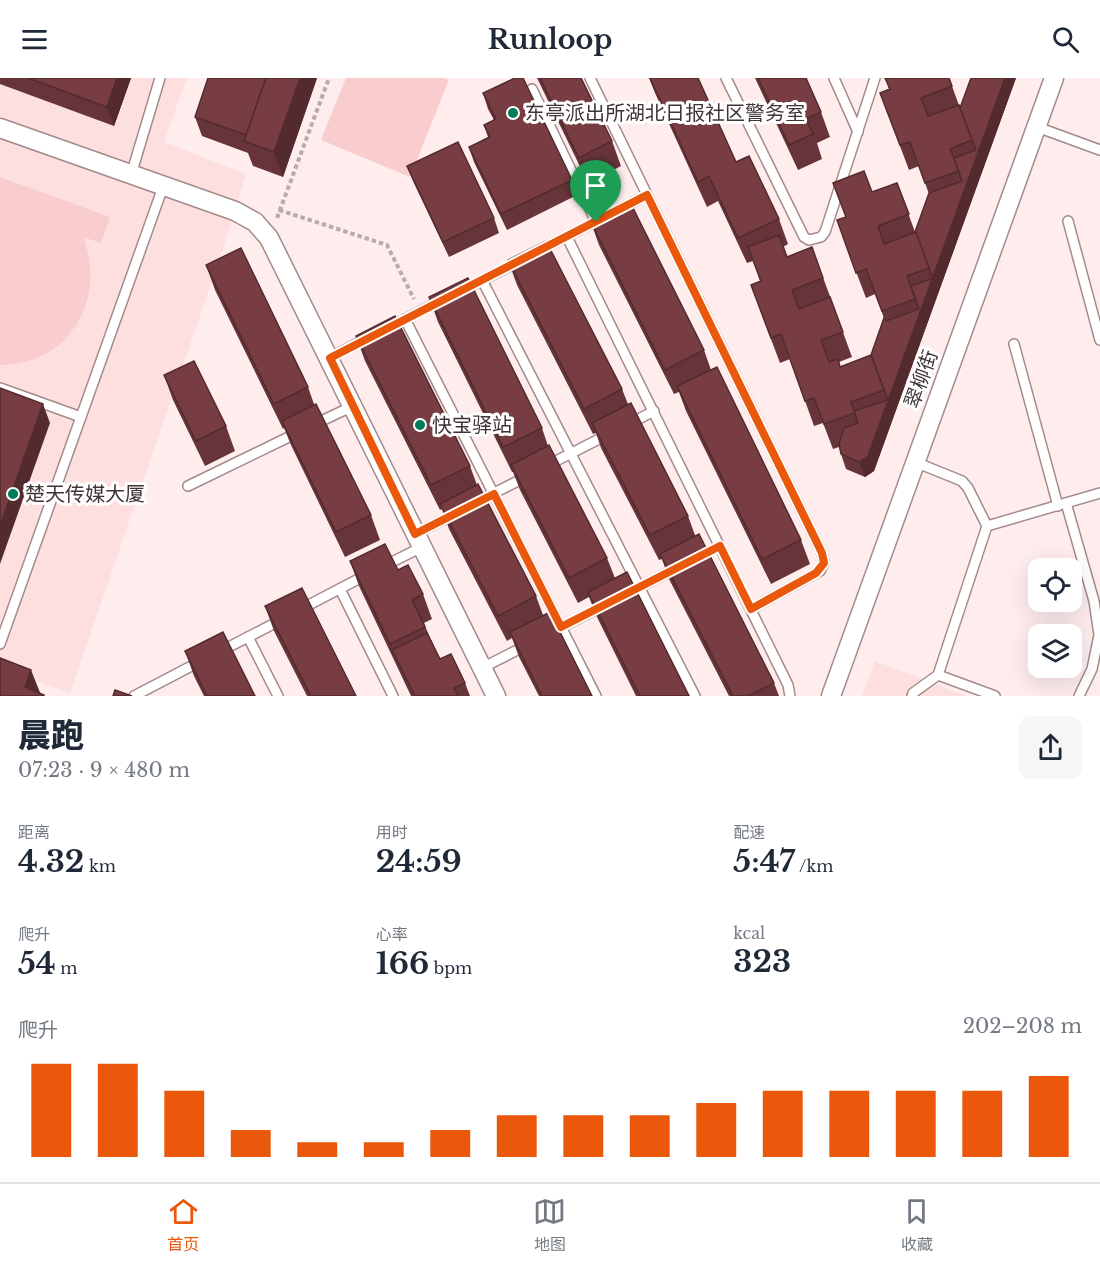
<!DOCTYPE html>
<html lang="zh">
<head>
<meta charset="utf-8">
<style>
  :root { --surface:#fff; --page:#f6f6f7; --text:#1f2937; --muted:#747a83; --line:#e0e1e3; --accent:#ea580c }
  body { margin:0; font-family:"Libre Baskerville","Noto Sans SC",serif; background:var(--page); color:var(--text); height:100vh; display:flex; flex-direction:column; font-size:22px; white-space:nowrap }
  * { box-sizing:border-box; margin:0 }
  p { font-size:20px; color:var(--muted) }
  .icon { flex:none; width:33px; height:33px; fill:none; stroke:currentColor; stroke-width:2; stroke-linecap:round; stroke-linejoin:round }
  .map { position:relative; height:618px; overflow:hidden }
  .panel { display:flex; flex-direction:column; background:var(--surface); flex:1 }
  .panel>* { flex:none }
  .tools { position:absolute; left:1028px; top:480px; display:grid; gap:12px }
  .tools a { display:grid; place-items:center; width:54px; height:54px; border-radius:12px; background:var(--surface); box-shadow:0 6px 24px #0002; font-size:30px }
  .pin { position:absolute; display:grid; place-items:center; width:51px; height:51px; color:#fff; margin:-62px -26px; border-radius:50% 50% 50% 0; rotate:-45deg; box-shadow:0 0 6px #0007 }
  .pin .icon { rotate:45deg }
  .round { display:grid; place-items:center; flex:none; width:63px; height:63px; border-radius:12px; background:var(--page) }
  .head { display:flex; align-items:center; justify-content:space-between; height:102px; padding:0 18px }
  h1 { font-size:33px; font-weight:800; line-height:45px }
  .figures { display:grid; grid-template-columns:repeat(3,1fr); gap:9px; height:102px; padding:6px 18px }
  .figures div { display:grid; align-content:center }
  .figures b { font-size:30px; font-weight:800 }
  .figures small { font-size:16px; font-weight:400 }
  .figures p { font-size:16px }
  .chart { height:168px; padding:12px 18px }
  .chart p { display:flex; justify-content:space-between }
  .chart svg { width:100%; height:108px; margin-top:6px; stroke:var(--accent); stroke-width:6 }
  header { display:flex; justify-content:space-between; align-items:center; height:78px; padding:0 18px; background:var(--surface); font-size:27px; font-weight:800 }
  .tab-bar { display:flex; justify-content:space-around; align-items:center; height:84px; border-top:2px solid var(--line); background:var(--surface); font-size:16px; color:var(--muted) }
  .tab-bar a { display:grid; justify-items:center; gap:3px }
  .tab-bar .selected { color:var(--accent) }
  .map>svg:first-child { display:block }
  .built { fill:#fddfe0 }
  .green { fill:#f9cdce }
  .lines { fill:none; stroke-linecap:round; stroke-linejoin:round }
  .lane-casing { stroke:#a48b8b; stroke-width:12 }
  .street-casing { stroke:#a48b8b; stroke-width:21 }
  .path { stroke:#b9aaab; stroke-width:4; stroke-dasharray:4.5 3; stroke-linecap:butt }
  .lane { stroke:#fff; stroke-width:9 }
  .street { stroke:#fff; stroke-width:18 }
  .wall { fill:#663439 }
  .shaded-wall { fill:#532b2e }
  .building { fill:#773d42; stroke:#532b2e; stroke-width:1.5 }
  .route-casing { stroke:#fff; stroke-width:12 }
  .route { stroke:#ea580c; stroke-width:8 }
  .poi-dot { fill:#017c5b; stroke:#fff; stroke-width:2 }
  .labels { text-anchor:middle; dominant-baseline:central; stroke-width:6; stroke-linejoin:round; paint-order:stroke }
  .poi-label { font-size:20px; fill:#3f3535; stroke:#fff; text-anchor:start }
  .street-label { font-size:20px; fill:#3f3535; stroke:#fff }
</style>
</head>
<body>
<header><svg class="icon" aria-label="menu" viewBox="0 0 24 24"><path d="M4 6h16M4 12h16M4 18h16"/></svg>Runloop<svg class="icon" aria-label="search" viewBox="0 0 24 24"><circle cx="10" cy="10" r="6"/><path d="M15 15l6 6"/></svg></header>
<div class="map">
<svg width="1100" height="618" viewBox="0 0 1100 618">
  <rect width="100%" height="100%" fill="#ffedee"/>
  <!-- built -->
  <g class="built">
    <path d="M0,0H187L164,64L246,96L222,174L70,615L16,596L0,600Z"/>
    <path d="M875,583L967,618H862Z"/>
  </g>
  <!-- green -->
  <g class="green">
    <path d="M346,0H444L449,2L410,99L321,62Z"/>
    <path d="M0,99L110,139L101,165L83,159C107,221 70,287 0,287Z"/>
  </g>
  <g class="lines">
    <!-- lane casing -->
    <g class="lane-casing">
      <g id="lane">
        <path d="M590,0L822,475L824,485L820,493L751,531"/>
        <path d="M726,0L804,159L809,162L821,159L825,154L875,0"/>
        <path d="M834,0L858,54"/>
        <path d="M532,11L596,144"/>
        <path d="M1037,49L1100,72"/>
        <path d="M131,97L160,0"/>
        <path d="M620,131L647,117"/>
        <path d="M1068,143L1100,262"/>
        <path d="M567,159L788,607L790,618"/>
        <path d="M540,172L603,140"/>
        <path d="M482,202L695,618"/>
        <path d="M463,212L520,183"/>
        <path d="M405,241L596,618"/>
        <path d="M388,250L442,222"/>
        <path d="M1014,266L1058,428"/>
        <path d="M330,280L367,260"/>
        <path d="M0,310L81,339"/>
        <path d="M315,346L353,328"/>
        <path d="M629,346L654,333"/>
        <path d="M546,388L609,356"/>
        <path d="M188,408L297,355"/>
        <path d="M490,417L526,399"/>
        <path d="M1066,425L1094,523L1099,557L1092,591L1079,618"/>
        <path d="M987,448L1100,415"/>
        <path d="M415,456L457,435"/>
        <path d="M384,488L422,469"/>
        <path d="M340,511L393,618"/>
        <path d="M636,511L677,490"/>
        <path d="M301,531L366,497"/>
        <path d="M556,552L605,527"/>
        <path d="M248,559L278,618"/>
        <path d="M0,566L163,109"/>
        <path d="M221,573L281,542"/>
        <path d="M482,590L525,568"/>
        <path d="M938,597L995,618"/>
        <path d="M134,618L201,583"/>
        <path d="M912,618L913,615L938,597L987,448L968,410L962,403L915,384"/>
      </g>
    </g>
    <!-- street casing -->
    <g class="street-casing">
      <g id="street">
        <path d="M0,50L235,133L255,144L269,160L496,618"/>
        <path d="M831,618L1054,0"/>
      </g>
    </g>
    <!-- path -->
    <g class="path">
      <path d="M279,132L387,167L414,221"/>
      <path d="M277,140L329,0"/>
    </g>
    <!-- lane -->
    <use href="#lane" class="lane"/>
    <!-- street -->
    <use href="#street" class="street"/>
  </g>
  <!-- wall -->
  <g class="wall">
    <path d="M0,0H131L114,48L0,6Z"/>
    <path d="M317,0L283,99L253,88L248,75L202,58L195,39Z"/>
    <path d="M537,0H581L612,63L621,88L588,105Z"/>
    <path d="M649,0H698L736,84L779,141L788,166L783,169L787,179L812,169L852,279L839,284L840,289L871,277L884,240L875,216L866,220L846,167V139L872,114L897,105L915,154L929,116L919,88L909,92L880,15L889,11L885,0H949L960,30L1016,0L874,393L865,399L846,391L841,376L839,369L833,371L823,345L814,348L790,281L780,285L760,232V203L753,183L747,185L718,123L707,129L655,15Z"/>
    <path d="M755,0H806L821,34L830,59L817,65L822,81L798,92Z"/>
    <path d="M483,15L572,102L577,117L507,152L474,84L469,69L488,59L484,47L494,42L488,31Z"/>
    <path d="M407,88L494,140L499,155L449,179L413,103Z"/>
    <path d="M590,142L704,272L711,292L801,462L810,486L771,506L686,333L679,314L674,316L599,167Z"/>
    <path d="M508,182L622,311L628,326L688,438L695,457L774,605L779,618H729L669,501L662,481L659,482L601,370L596,355L593,356L517,207Z"/>
    <path d="M206,187L308,309L314,326L371,437L380,462L345,479L291,367L284,350L283,351L215,212Z"/>
    <path d="M429,219L542,350L548,368L607,480L615,500L689,618H636L597,539L589,519L578,525L520,412L513,394H512L438,244Z"/>
    <path d="M356,258L470,388L477,407L536,518L543,537L592,618H539L519,579L512,560L507,563L449,451L442,431L440,432L365,283Z"/>
    <path d="M164,297L226,348L235,373L205,388L173,322Z"/>
    <path d="M350,483L398,492L423,516L432,541L424,545L428,555L440,581L465,605L470,618H411L359,508Z"/>
    <path d="M265,528L356,618H307L274,553Z"/>
    <path d="M185,573L255,618H204L194,598Z"/>
  </g>
  <!-- shaded-wall -->
  <g class="shaded-wall">
    <path d="M117,0H131L114,48L107,29Z"/>
    <path d="M300,0H317L283,99L274,74Z"/>
    <path d="M1005,0H1016L874,393L865,399L859,384L868,378Z"/>
    <path d="M43,326L50,345L0,486V448Z"/>
    <path d="M31,592L41,617L25,609Z"/>
  </g>
  <!-- building -->
  <g class="building">
    <path d="M28,0H117L107,29Z"/>
    <path d="M208,0H266L246,57L195,39Z"/>
    <path d="M266,0H300L274,74L244,63Z"/>
    <path d="M515,0H523L572,102L501,136L469,69L490,59L484,47L496,41L483,15Z"/>
    <path d="M540,0H581L612,63L579,80Z"/>
    <path d="M650,0H698L736,84L749,78L779,141L738,160L709,98L698,104Z"/>
    <path d="M758,0H806L821,34L806,41L813,56L789,67Z"/>
    <path d="M885,0H949L952,8L921,20L928,38L959,27L972,62L950,71L959,93L925,105L910,64L900,67L880,15L890,11Z"/>
    <path d="M971,0H1005L868,378L859,384L841,376L839,366L844,350L858,345L854,333L888,322L871,277L884,240L886,243L919,231L911,208L933,200L915,154L929,115L962,103L954,80L976,72L960,30Z"/>
    <path d="M458,64L494,140L443,164L407,88Z"/>
    <path d="M864,93L872,114L897,105L909,136L878,148L884,166L916,154L929,190L907,198L915,221L882,233L866,191L856,195L837,142L846,139L833,105Z"/>
    <path d="M629,122L704,272L665,292L590,142Z"/>
    <path d="M779,157L787,179L812,169L823,200L792,212L799,231L830,219L843,254L821,262L829,284L838,281L840,289L871,277L884,312L851,324L855,335L824,346L814,320L805,323L781,256L771,260L751,207L761,203L748,169Z"/>
    <path d="M546,163L622,311L584,331L508,182Z"/>
    <path d="M241,170L308,309L274,326L206,187Z"/>
    <path d="M468,200L542,350L503,369L429,219Z"/>
    <path d="M395,238L470,388L431,407L356,258Z"/>
    <path d="M194,283L226,348L196,363L164,297Z"/>
    <path d="M717,289L801,462L762,481L677,308Z"/>
    <path d="M0,310L43,326L0,448Z"/>
    <path d="M631,325L688,438L650,457L592,345Z"/>
    <path d="M316,326L371,437L336,454L282,343Z"/>
    <path d="M549,367L607,480L569,500L511,387Z"/>
    <path d="M478,406L536,518L498,538L440,426Z"/>
    <path d="M699,456L774,605L748,618H733L660,476Z"/>
    <path d="M385,466L398,492L408,487L423,516L412,522L425,549L390,566L350,483Z"/>
    <path d="M627,494L689,618H640L588,514Z"/>
    <path d="M302,510L356,618H311L265,528Z"/>
    <path d="M550,534L592,618H542L510,554Z"/>
    <path d="M223,554L255,618H207L185,573Z"/>
    <path d="M427,555L440,581L451,576L465,605L454,610L458,618H415L392,572Z"/>
    <path d="M0,580L31,592L25,609L44,617V618H0Z"/>
    <path d="M115,612L132,618H113Z"/>
  </g>
  <g class="lines">
    <!-- route casing -->
    <g class="route-casing">
      <path id="route" d="M647,117L822,475L824,485L816,495L751,531L720,468L561,549L494,416L415,456L330,280Z"/>
    </g>
    <!-- route -->
    <use href="#route" class="route"/>
  </g>
  <!-- markers -->
  <g class="poi-dot">
    <circle cx="513" cy="35" r="6"/>
    <circle cx="420" cy="347" r="6"/>
    <circle cx="13" cy="416" r="6"/>
  </g>
  <g class="labels">
    <!-- poi labels -->
    <g class="poi-label">
      <text x="525" y="35">东亭派出所湖北日报社区警务室</text>
      <text x="432" y="347">快宝驿站</text>
      <text x="25" y="416">楚天传媒大厦</text>
    </g>
    <!-- street labels -->
    <g class="street-label">
      <text transform="translate(921 301) rotate(-70)">翠柳街</text>
    </g>
  </g>
</svg>
<div class="tools">
<a><svg class="icon" aria-label="locate" viewBox="0 0 24 24"><circle cx="12" cy="12" r="6"/><path d="M12 2v4M12 18v4M2 12h4M18 12h4"/></svg></a>
<a><svg class="icon" aria-label="layers" viewBox="0 0 24 24"><path d="M12 4l9 5-9 5-9-5zM3 14l9 5 9-5"/></svg></a>
</div>
<div class="pin" style="left:596px;top:144px;background:#1e9e55"><svg class="icon" aria-label="arrive" viewBox="0 0 24 24"><path d="M6 21V4h12l-3 4 3 4H6"/></svg></div>
</div>
<section class="panel">
<div class="head"><div><h1>晨跑</h1><p>07:23 · 9 × 480 m</p></div><a class="round"><svg class="icon" aria-label="share" viewBox="0 0 24 24"><path d="M12 15V3M7 8l5-5 5 5M5 13v7h14v-7"/></svg></a></div>
<div class="figures">
<div><p>距离</p><b>4.32<small> km</small></b></div>
<div><p>用时</p><b>24:59</b></div>
<div><p>配速</p><b>5:47<small> /km</small></b></div>
</div>
<div class="figures">
<div><p>爬升</p><b>54<small> m</small></b></div>
<div><p>心率</p><b>166<small> bpm</small></b></div>
<div><p>kcal</p><b>323</b></div>
</div>
<div class="chart"><p><span>爬升</span>202–208 m</p>
<svg viewBox="0 0 160 44" preserveAspectRatio="none"><path d="M5 44V6M15 44V6M25 44V17M35 44V33M45 44V38M55 44V38M65 44V33M75 44V27M85 44V27M95 44V27M105 44V22M115 44V17M125 44V17M135 44V17M145 44V17M155 44V11"/></svg>
</div>
</section>
<nav class="tab-bar">
<a class="selected"><svg class="icon" aria-label="home" viewBox="0 0 24 24"><path d="M3 11l9-7 9 7M6 9v11h12V9"/></svg>首页</a>
<a><svg class="icon" aria-label="map" viewBox="0 0 24 24"><path d="M3 6l6-2 6 2 6-2v14l-6 2-6-2-6 2zM9 4v14M15 6v14"/></svg>地图</a>
<a><svg class="icon" aria-label="saved" viewBox="0 0 24 24"><path d="M7 4h10v16l-5-4-5 4z"/></svg>收藏</a>
</nav>
</body>
</html>
